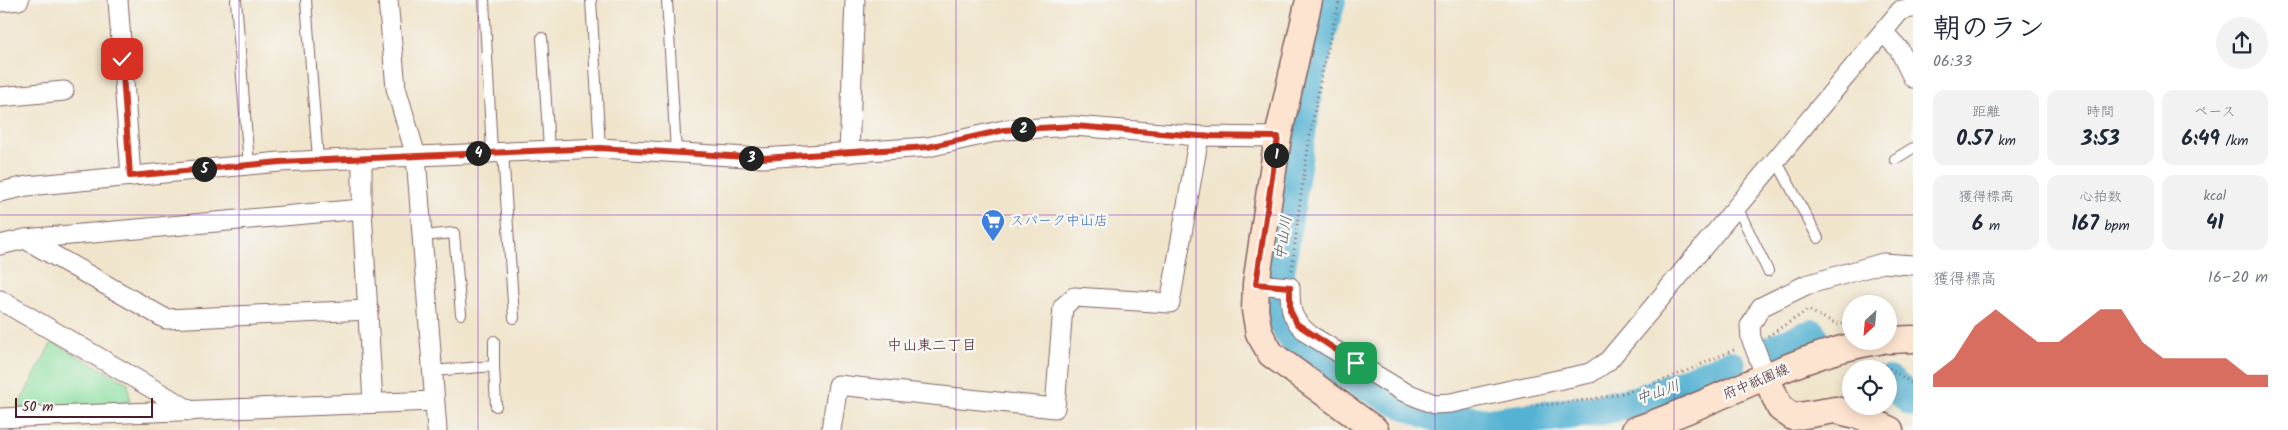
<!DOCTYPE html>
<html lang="ja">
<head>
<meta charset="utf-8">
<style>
  :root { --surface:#fff; --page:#f2f2f3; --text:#1f2937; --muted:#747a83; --accent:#c8321e }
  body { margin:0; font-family:Kalam,"Klee One",sans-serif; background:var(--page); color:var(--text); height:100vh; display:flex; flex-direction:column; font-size:19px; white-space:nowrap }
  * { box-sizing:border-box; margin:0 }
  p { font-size:16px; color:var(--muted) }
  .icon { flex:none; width:28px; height:28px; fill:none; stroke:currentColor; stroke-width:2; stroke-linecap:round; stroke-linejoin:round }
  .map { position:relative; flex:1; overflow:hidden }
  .side { display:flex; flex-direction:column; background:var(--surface); width:375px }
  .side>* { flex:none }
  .needle { width:32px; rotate:206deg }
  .buttons { position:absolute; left:1842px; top:295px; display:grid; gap:10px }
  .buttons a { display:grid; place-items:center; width:55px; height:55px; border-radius:50%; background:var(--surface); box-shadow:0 2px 12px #0003; font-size:25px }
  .scale { position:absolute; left:15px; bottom:12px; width:138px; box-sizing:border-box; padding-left:5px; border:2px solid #4a1f2b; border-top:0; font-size:14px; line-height:18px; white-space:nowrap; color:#4a1f2b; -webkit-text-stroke:4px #f6f6f2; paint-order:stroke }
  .pin { position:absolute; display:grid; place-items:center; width:42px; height:42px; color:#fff; margin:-21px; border-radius:10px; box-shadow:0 2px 8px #0006 }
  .km { position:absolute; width:25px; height:25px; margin:-12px; border-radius:50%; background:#222; color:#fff; font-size:14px; line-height:25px; text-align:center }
  .round { display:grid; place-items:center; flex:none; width:52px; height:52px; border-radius:26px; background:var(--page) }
  .head { display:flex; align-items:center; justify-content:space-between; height:85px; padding:0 20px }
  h1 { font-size:28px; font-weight:700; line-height:38px }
  .metrics { display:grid; grid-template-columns:repeat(3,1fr); gap:8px; height:85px; padding:5px 20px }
  .metrics div { display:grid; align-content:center; border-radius:12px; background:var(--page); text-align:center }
  .metrics b { font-size:21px; font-weight:700 }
  .metrics small { font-size:14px; font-weight:400 }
  .metrics p { font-size:14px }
  .chart { height:140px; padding:10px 20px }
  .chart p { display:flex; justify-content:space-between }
  .chart svg { width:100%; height:90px; margin-top:5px; fill:var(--accent); opacity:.7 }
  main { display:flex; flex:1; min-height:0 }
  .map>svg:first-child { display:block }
  .green { fill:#8ce0a1; stroke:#6b8066 }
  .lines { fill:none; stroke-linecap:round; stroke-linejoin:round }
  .river { stroke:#55b2d3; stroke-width:32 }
  .lane-casing { stroke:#846463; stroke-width:12 }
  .street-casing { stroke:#846463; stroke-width:21 }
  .secondary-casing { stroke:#846463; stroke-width:29 }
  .path { stroke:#846463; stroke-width:3; stroke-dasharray:1 4; stroke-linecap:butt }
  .lane { stroke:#fff; stroke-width:10 }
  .street { stroke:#fff; stroke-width:19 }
  .secondary { stroke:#fde4d0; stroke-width:26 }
  .route-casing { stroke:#fff; stroke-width:10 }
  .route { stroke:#c8321e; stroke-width:6 }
  .grid { fill:none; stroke:#7b2cbf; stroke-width:1; stroke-opacity:0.55 }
  .labels { text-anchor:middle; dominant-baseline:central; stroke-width:5; stroke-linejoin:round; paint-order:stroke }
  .shop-label { font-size:14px; fill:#366cbe; stroke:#f6f6f2; text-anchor:start }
  .street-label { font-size:14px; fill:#4a1f2b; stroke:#f6f6f2 }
  .water-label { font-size:15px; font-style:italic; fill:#4e5266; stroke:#f6f6f2 }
  .neighbourhood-label { font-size:15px; fill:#4a1f2b; stroke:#f6f6f2 }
</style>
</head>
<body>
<main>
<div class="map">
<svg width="1913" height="430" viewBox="0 0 1913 430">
  <rect width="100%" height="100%" fill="#f6f6f2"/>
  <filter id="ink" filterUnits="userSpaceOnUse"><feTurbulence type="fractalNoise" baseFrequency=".02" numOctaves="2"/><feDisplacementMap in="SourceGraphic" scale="10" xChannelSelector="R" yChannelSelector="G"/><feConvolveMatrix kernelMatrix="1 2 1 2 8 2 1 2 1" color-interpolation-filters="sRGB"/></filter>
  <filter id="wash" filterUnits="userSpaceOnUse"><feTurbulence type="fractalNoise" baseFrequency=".0096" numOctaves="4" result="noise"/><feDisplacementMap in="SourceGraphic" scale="20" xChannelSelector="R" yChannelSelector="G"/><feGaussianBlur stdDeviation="1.12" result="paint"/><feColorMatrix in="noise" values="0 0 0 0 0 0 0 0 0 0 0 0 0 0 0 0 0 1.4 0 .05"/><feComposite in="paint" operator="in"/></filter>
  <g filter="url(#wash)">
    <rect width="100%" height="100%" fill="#f0e4cb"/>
    <!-- green -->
    <path class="green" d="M52,342L128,383L130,404L17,408Z"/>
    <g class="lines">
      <!-- river -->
      <g class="river">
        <path d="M1330,0L1308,81L1275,298L1278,315L1298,343L1347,374L1396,400L1436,416L1487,424L1597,410L1642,400L1730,366"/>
        <path d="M1771,351L1812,335"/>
        <path d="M1889,382L1913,401"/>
      </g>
    </g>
  </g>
  <g filter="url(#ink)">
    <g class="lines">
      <!-- lane casing -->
      <g class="lane-casing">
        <g id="lane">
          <path d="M236,0L249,165"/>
          <path d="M306,0L318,160"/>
          <path d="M484,0L492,152"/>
          <path d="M591,0L600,148"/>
          <path d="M667,0L676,152"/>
          <path d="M542,38L549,150"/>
          <path d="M503,152L514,318"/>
          <path d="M1895,159L1913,148"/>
          <path d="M1776,160L1818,238"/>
          <path d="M1737,207L1768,271"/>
          <path d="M422,236L454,233L461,314"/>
          <path d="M494,341V366"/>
          <path d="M432,371L494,366L496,406"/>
        </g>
      </g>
      <!-- street casing -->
      <g class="street-casing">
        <g id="street">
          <path d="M118,0L131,176"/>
          <path d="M388,0L396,88L416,156L437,430"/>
          <path d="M0,2L19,0"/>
          <path d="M1883,32L1899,49L1913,78"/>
          <path d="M0,97L64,91"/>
          <path d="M849,153L855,0"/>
          <path d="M362,158V209L373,403"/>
          <path d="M0,192L27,186L280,162L600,148L763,158L928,147L1004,130L1074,126L1199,136L1278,137"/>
          <path d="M25,239L166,319L369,310"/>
          <path d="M0,245L25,239L362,209"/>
          <path d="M1256,284L1290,287C1290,312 1291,319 1310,335L1402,391L1434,404L1451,403L1590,373L1608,361L1901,10L1913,8"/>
          <path d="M0,300L191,411"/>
          <path d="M1766,377L1751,338L1750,326L1761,307L1806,285L1883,263L1913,265"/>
          <path d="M0,418L434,401"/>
          <path d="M831,430L838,385L1055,408L1063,307L1074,297L1170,303L1199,136"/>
        </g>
      </g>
      <!-- secondary casing -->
      <g class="secondary-casing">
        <g id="secondary">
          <path d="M1309,0L1278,137L1256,284L1255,310L1259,333L1271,354L1375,430"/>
          <path d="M1889,340L1913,339"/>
          <path d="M1766,377L1780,408L1793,417L1835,410L1861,416L1890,430"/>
          <path d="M1635,430C1715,404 1797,353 1879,341"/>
        </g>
      </g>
      <!-- path -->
      <g class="path">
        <path d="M1292,270C1302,176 1315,91 1340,0"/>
        <path d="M1768,336L1808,310L1837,324L1851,322"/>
        <path d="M1881,363L1913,384"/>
        <path d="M1532,406C1563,403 1595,400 1626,392C1664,383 1700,364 1736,349"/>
      </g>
      <!-- lane -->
      <use href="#lane" class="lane"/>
      <!-- street -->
      <use href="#street" class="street"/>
      <!-- secondary -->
      <use href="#secondary" class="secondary"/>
    </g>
  </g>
  <g class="lines" filter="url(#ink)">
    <!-- route casing -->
    <g class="route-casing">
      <path id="route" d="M122,59L130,176L280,162L600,148L763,158L928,147L1004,130L1074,126L1199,136L1278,137L1256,284L1290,287V310L1297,324L1356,363"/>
    </g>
    <!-- route -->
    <use href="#route" class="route"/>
  </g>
  <!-- grid -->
  <path class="grid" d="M239,0V430M478,0V430M717,0V430M956,0V430M1196,0V430M1435,0V430M1674,0V430M0,215H1913"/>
  <!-- icons -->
  <defs>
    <g id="supermarket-pin" transform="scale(1.25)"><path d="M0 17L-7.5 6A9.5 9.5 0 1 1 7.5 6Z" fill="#3f7fe0" stroke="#f6f6f2"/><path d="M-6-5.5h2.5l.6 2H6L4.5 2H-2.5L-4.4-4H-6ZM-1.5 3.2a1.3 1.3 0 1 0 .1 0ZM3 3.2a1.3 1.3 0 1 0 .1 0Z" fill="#fff"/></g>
  </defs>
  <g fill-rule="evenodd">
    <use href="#supermarket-pin" x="993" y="221"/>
  </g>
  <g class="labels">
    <!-- shop labels -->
    <g class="shop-label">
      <text x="1010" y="221">スパーク中山店</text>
    </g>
    <!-- street labels -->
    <g class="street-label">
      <text transform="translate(1756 382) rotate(-23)">府中祇園線</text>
    </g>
    <!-- water labels -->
    <g class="water-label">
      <text transform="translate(1284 238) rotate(-81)">中山川</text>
      <text transform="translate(1658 393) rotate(-19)">中山川</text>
    </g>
    <!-- neighbourhood labels -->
    <g class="neighbourhood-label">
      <text x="932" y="346">中山東二丁目</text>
    </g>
  </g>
</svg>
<div class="buttons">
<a><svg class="needle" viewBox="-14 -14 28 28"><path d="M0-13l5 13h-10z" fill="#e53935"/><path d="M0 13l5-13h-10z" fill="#747a83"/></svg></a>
<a><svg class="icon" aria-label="locate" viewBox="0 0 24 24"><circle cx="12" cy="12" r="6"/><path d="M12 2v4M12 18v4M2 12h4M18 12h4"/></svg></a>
</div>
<div class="scale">50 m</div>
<div class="pin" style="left:1356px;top:363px;background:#1e9e55"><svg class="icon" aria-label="arrive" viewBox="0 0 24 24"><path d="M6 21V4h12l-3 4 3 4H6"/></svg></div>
<div class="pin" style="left:122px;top:59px;background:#d93025"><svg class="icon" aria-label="check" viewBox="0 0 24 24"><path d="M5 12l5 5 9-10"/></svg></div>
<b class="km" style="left:1276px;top:155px">1</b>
<b class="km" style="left:1023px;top:129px">2</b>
<b class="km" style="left:751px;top:158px">3</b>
<b class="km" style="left:478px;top:153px">4</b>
<b class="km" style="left:204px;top:169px">5</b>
</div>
<section class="side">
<div class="head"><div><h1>朝のラン</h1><p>06:33</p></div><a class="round"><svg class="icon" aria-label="share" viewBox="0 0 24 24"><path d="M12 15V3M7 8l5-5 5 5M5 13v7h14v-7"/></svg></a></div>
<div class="metrics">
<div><p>距離</p><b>0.57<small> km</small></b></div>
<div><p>時間</p><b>3:53</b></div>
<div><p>ペース</p><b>6:49<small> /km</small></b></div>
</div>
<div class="metrics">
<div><p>獲得標高</p><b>6<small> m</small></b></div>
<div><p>心拍数</p><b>167<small> bpm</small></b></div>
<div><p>kcal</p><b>41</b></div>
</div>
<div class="chart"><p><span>獲得標高</span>16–20 m</p>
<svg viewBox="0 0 160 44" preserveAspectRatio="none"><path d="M0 44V38L10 30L20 14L30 6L40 14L50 22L60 22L70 14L80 6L90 6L100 22L110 30L120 30L130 30L140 30L150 38L160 38V44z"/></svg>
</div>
</section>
</main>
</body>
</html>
